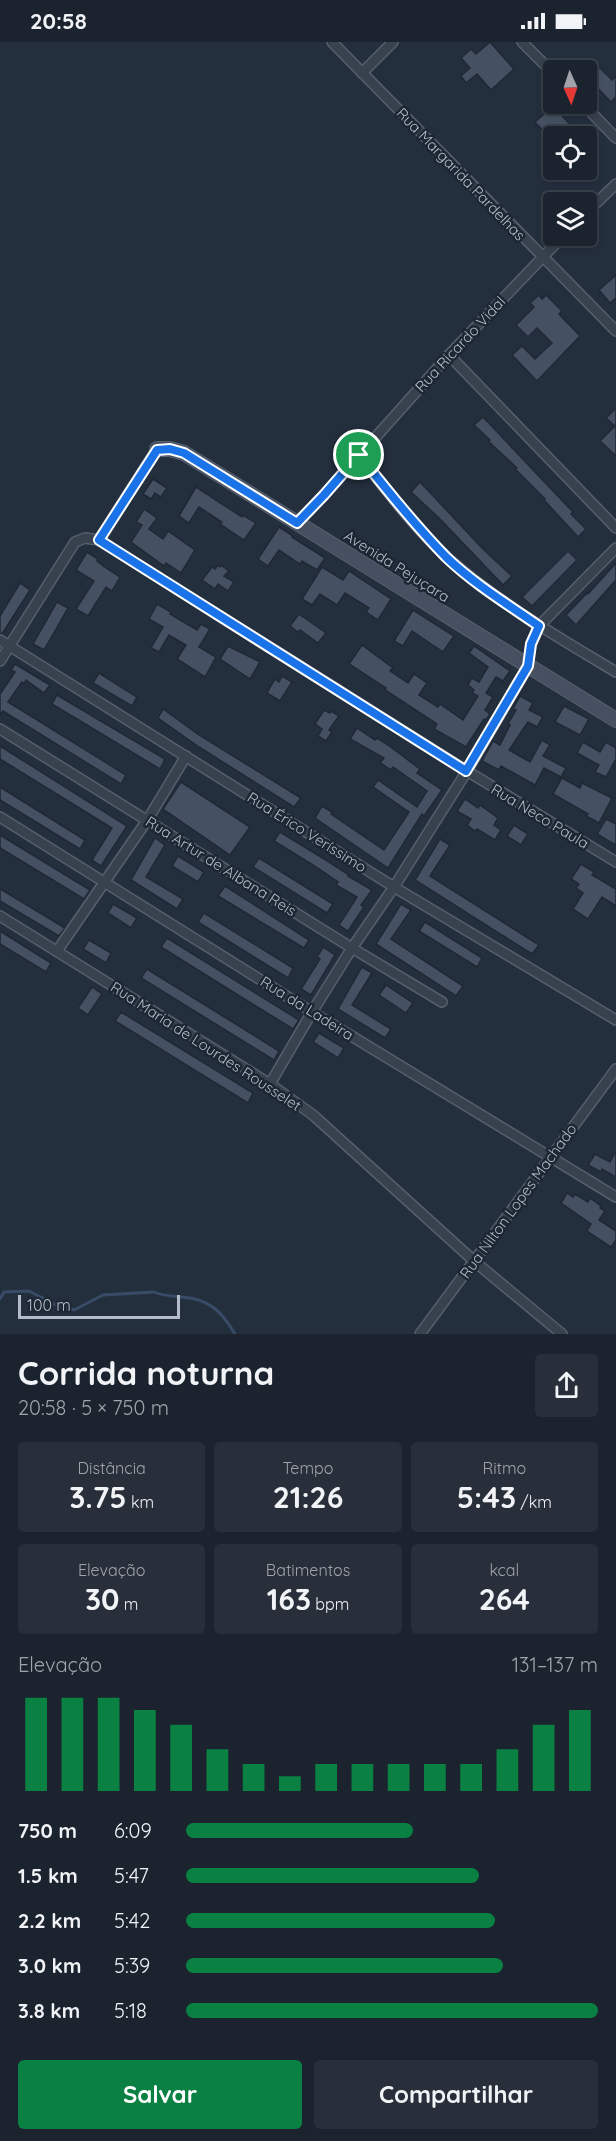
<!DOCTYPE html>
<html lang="pt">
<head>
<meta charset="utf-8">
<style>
  :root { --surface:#1b232e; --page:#282f3a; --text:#f1f3f6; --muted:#a0a4aa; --line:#39404a; --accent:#0b8043 }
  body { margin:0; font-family:Quicksand,sans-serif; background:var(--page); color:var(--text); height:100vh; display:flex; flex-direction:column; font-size:22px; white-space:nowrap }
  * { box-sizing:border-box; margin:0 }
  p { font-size:20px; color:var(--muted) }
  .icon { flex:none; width:33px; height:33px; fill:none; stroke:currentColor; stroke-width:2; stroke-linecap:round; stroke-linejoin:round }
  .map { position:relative; height:1292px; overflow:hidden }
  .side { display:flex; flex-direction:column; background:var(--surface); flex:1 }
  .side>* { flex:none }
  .needle { width:39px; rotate:177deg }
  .buttons { position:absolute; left:543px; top:18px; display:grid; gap:12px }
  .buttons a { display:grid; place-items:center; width:54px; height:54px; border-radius:6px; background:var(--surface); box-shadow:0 3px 9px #0003,0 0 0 2px var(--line); font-size:30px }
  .scale { position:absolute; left:18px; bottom:15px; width:162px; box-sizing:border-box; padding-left:6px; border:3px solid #b4bcc9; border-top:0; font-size:16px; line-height:21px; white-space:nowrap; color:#b4bcc9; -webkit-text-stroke:4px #1d2633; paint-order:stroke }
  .pin { position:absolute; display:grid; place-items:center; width:51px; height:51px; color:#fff; margin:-26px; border:3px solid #fff; border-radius:50%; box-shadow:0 2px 6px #0007 }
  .round { display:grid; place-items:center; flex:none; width:63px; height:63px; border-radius:6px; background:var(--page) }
  .overview { display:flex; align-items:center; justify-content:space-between; height:102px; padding:0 18px }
  h1 { font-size:33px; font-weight:800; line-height:45px }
  .stats { display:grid; grid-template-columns:repeat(3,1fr); gap:9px; height:102px; padding:6px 18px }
  .stats div { display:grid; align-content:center; border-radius:6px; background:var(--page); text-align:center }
  .stats b { font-size:30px; font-weight:800 }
  .stats small { font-size:16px; font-weight:400 }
  .stats p { font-size:16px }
  .chart { height:168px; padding:12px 18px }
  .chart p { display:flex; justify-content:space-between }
  .chart svg { width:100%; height:108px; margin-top:6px; stroke:var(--accent); stroke-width:6 }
  .button { display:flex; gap:12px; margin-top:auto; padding:12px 18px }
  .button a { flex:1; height:69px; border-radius:6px; background:var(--accent); color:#fff; font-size:24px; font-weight:800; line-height:69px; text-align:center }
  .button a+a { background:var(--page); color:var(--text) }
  ul { padding:0 18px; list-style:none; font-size:20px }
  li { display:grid; grid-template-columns:96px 72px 1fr; align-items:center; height:45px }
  li i { height:15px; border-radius:8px; background:var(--accent) }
  .status { display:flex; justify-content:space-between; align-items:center; height:42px; padding:0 30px; background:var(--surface); direction:ltr }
  .status svg { height:16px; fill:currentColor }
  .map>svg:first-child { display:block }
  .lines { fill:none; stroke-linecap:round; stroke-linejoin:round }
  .stream { stroke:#394c67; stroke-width:3 }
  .building { fill:#455162; stroke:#1f2835; stroke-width:1.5 }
  .street-casing { stroke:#565f6c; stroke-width:12 }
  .secondary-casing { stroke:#565f6c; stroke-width:16 }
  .street { stroke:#38414e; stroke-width:9 }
  .secondary { stroke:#465061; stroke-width:14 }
  .route-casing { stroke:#fff; stroke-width:12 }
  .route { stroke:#1a73e8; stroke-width:8 }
  .labels { text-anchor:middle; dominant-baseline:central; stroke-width:5; stroke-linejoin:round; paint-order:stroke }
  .street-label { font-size:15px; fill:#b4bcc9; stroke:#1d2633 }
</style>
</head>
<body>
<div class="status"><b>20:58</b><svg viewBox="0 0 49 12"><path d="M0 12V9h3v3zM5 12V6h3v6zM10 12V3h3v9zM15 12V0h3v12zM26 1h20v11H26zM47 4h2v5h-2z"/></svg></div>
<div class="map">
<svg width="616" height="1292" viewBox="0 0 616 1292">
  <rect width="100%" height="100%" fill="#242f3e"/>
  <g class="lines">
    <!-- stream -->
    <path class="stream" d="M0,1257L4,1250L29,1249L58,1264L74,1268L103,1253L154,1250C163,1254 172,1254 182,1255C210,1257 222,1270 235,1292"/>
  </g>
  <!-- building -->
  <g class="building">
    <path d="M490,0L514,27L491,48L477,32L466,41L461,34L470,26L461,16L471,7L476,12Z"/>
    <path d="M596,22L612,38L616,34V55L611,60L586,34V31Z"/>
    <path d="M553,64L576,89L570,94H548L535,80Z"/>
    <path d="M616,233V256L610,261L599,248Z"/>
    <path d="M539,253L542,257L546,253L562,269L559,272L580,294L537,339L512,313L522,304L535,317L552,301L537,286L528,295L516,283L534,265L530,261Z"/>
    <path d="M616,366V414L600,399L615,384L606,376Z"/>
    <path d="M483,375L573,470L571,472L586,487L578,495L544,458L545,457L515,427L517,426L488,399L490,398L474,383Z"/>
    <path d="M153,437L167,446L161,455L155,451L151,457L143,452Z"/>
    <path d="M420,440L483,507L512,534L503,543L440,477L411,450Z"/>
    <path d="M196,445L242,475L243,473L256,481L244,498L220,482L222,480L199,465L189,481L179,474Z"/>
    <path d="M144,467L157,476L149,487L163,497L168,489L195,508L181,531L166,521L164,524L131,500L142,483L136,480Z"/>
    <path d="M279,485L293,494L292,495L325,516L317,528L302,519L300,522L279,508L268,524L258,517Z"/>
    <path d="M568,509L577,518L532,564L522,555Z"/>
    <path d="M87,510L98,517L97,519L106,526L120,535L112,549L106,545L88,574L76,567L94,539L76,528Z"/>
    <path d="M616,521V538L576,583L566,573L587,551L588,552Z"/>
    <path d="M218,523L220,525L221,523L229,529L224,534L234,540L228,549L218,542L215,547L202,538L212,525L215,527Z"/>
    <path d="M322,525L343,538L349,529L391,557L378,578L366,570L369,566L345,551L337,563L320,552L312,563L302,557Z"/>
    <path d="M20,541L30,548L2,592L0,591V574Z"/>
    <path d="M57,560L68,566L44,608L33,602Z"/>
    <path d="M157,562L171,570L170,572L197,588L201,582L210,587L199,605L216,615L205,635L177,617L186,603L169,593L159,610L151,606L163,585L149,577Z"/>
    <path d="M413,568L454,594L443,610L412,589L403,604L394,599Z"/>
    <path d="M299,572L326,591L318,601L300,588L298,590L290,584Z"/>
    <path d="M362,603L393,626L390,629L408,641L414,632L427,641L419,653L438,665L440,662L463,678L478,654L472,651L474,648L468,643L472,636L479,640L488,625L469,611L474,604L510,629L503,639L496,635L486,651L493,655L485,668L490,672L486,678L484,677L466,705L434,687L437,682L385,648L386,646L349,622Z"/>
    <path d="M228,604L260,620L250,637L220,617Z"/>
    <path d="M15,622L50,643L44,651L26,638L24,642L22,640L8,660L126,733L121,742L3,669L0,673V652L15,630L11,628Z"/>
    <path d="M99,631L137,655L132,664L93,641Z"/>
    <path d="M282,634L292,640L280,659L267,651L275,637L279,640Z"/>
    <path d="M57,653L165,717L160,727L52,662Z"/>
    <path d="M520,654L533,661L529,668L543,675L537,685L528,680L509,708L530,720L542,698L550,703L543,714L566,726L561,735L544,726L535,743L501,724L499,728L482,719L493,699L500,703L510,683L508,682L516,668L513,667Z"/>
    <path d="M564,664L589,677L580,693L555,680Z"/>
    <path d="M163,667L199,693L301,756L294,765L199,705L158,676Z"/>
    <path d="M324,668L330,671L331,669L339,674L329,688L332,690L326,699L318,694L322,687L315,682Z"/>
    <path d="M357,686L375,698L377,696L388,703L420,727L417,731L442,748L424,774L422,772L388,826L315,776L322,764L332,770L331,772L384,808L409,770L373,745L378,738L417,765L427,749L393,725L391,728L380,721L384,716L350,697Z"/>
    <path d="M583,700L600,710L606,700L616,706V717L606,735L595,730L599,723L577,711Z"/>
    <path d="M0,704L127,784L101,824L92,818L112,786L0,717Z"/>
    <path d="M562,736L580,746L582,741L612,756L599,781L586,774L588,772L553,752Z"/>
    <path d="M181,740L250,785L230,813L163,767Z"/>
    <path d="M0,745L85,798L80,807L0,758Z"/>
    <path d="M465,757L478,766L480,763L498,776L494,783L501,788L495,798L477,787L475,789L467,783L471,777L457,769Z"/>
    <path d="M606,777L616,782V803L597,792Z"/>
    <path d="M514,783L528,792L521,803L507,794Z"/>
    <path d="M280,790L329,820L349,833L348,834L372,848L361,863L364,865L348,889L339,883L357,855L336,843L338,840L316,825L274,799Z"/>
    <path d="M0,793L90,848L84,857L0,806Z"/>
    <path d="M155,796L165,803L146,835L183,857L177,867L131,838Z"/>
    <path d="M440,797L450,803L430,834L539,903L532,912L415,838Z"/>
    <path d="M178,814L204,830L198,840L172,824Z"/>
    <path d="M259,816L333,862L327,871L253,825Z"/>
    <path d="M581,822L594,830L592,833L616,847V864L602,855L588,877L573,867L583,851L576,846L579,842L571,837Z"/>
    <path d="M225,844L309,898L304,906L218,854Z"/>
    <path d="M0,847L65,886L59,894L0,859Z"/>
    <path d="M113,862L137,876L131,886L108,871Z"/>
    <path d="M401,862L411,868L391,897L463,944L456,954L376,902Z"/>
    <path d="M204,871L293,926L288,936L198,880Z"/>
    <path d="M425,880L482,916L477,925L419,889Z"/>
    <path d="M0,889L51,921L46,930L0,902Z"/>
    <path d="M167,896L299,978L293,987L161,905Z"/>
    <path d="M89,898L111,911L106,921L83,907Z"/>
    <path d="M323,905L335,913L311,953L301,947L320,917L317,915Z"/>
    <path d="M362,925L372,931L352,963L391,987L385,996L338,967Z"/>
    <path d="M147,927L279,1009L274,1018L141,936Z"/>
    <path d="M386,943L413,961L406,971L379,953Z"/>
    <path d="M92,945L102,952L88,973L78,966Z"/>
    <path d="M121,970L253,1051L248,1061L115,979Z"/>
    <path d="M319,991L344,1006L338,1016L313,1000Z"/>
    <path d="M616,1109V1135L602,1127L601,1130L588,1123L595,1112L610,1120Z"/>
    <path d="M567,1151L573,1155L575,1152L588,1160L590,1156L601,1164L600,1166L605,1169L599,1178L616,1189V1198L611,1205L587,1189L591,1182L561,1161Z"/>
  </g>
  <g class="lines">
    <!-- street casing -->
    <g class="street-casing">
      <g id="street">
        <path d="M332,0L616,289"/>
        <path d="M522,0L554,32"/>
        <path d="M362,31L393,0"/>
        <path d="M583,62L616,96"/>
        <path d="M586,171L616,142"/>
        <path d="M449,313L616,486"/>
        <path d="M359,413C387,449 415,487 449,517C500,562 558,595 616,630"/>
        <path d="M297,481L324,453L449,313L563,194"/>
        <path d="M99,498L467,729L616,820"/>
        <path d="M0,598L394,845L616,978"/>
        <path d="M0,619L75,500L85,496L99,498L157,407"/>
        <path d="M0,687L352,906L442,960"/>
        <path d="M0,775L312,970L616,1155"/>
        <path d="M0,874L270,1042L313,1073L474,1219L562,1292"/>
        <path d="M57,909L148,777L186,714"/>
        <path d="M270,1042L312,970L352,906L394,845L467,729L528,624L531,602L539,584L616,506"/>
        <path d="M420,1292L616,1027"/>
      </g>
    </g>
    <!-- secondary casing -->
    <g class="secondary-casing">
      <path id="secondary" d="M157,407H170L184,411L616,678"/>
    </g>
    <!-- street -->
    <use href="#street" class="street"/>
    <!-- secondary -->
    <use href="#secondary" class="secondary"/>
  </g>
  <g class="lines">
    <!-- route casing -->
    <g class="route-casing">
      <path id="route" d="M170,407L184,411L297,481L324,453L359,413C387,448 415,483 446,515C473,541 507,562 539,584L531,602L528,624L466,729L99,498L157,408Z"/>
    </g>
    <!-- route -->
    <use href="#route" class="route"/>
  </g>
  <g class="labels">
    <!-- street labels -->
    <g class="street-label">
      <text transform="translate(461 132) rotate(46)">Rua Margarida Pardelhas</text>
      <text transform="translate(460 302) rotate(-47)">Rua Ricardo Vidal</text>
      <text transform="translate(397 524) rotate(32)">Avenida Pejuçara</text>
      <text transform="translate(540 774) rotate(31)">Rua Neco Paula</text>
      <text transform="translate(307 790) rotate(32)">Rua Érico Veríssimo</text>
      <text transform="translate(221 824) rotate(32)">Rua Artur de Albana Reis</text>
      <text transform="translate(307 966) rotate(32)">Rua da Ladeira</text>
      <text transform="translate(206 1004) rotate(33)">Rua Maria de Lourdes Rousselet</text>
      <text transform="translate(518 1159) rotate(-54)">Rua Nilton Lopes Machado</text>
    </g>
  </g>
</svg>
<div class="buttons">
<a><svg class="needle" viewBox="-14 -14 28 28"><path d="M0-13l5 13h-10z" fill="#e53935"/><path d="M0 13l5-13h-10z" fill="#a0a4aa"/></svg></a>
<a><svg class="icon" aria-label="locate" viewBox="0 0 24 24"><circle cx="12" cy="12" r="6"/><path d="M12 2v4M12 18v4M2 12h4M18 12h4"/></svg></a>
<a><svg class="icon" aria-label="layers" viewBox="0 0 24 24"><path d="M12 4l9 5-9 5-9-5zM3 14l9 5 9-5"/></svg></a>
</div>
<div class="scale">100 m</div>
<div class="pin" style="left:359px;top:413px;background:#1e9e55"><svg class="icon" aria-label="arrive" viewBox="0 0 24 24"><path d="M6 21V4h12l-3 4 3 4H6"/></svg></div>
</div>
<section class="side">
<div class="overview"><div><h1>Corrida noturna</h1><p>20:58 · 5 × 750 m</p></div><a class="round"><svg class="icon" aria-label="share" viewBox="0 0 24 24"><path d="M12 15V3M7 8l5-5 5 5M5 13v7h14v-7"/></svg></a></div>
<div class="stats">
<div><p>Distância</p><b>3.75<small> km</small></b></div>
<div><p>Tempo</p><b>21:26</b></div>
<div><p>Ritmo</p><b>5:43<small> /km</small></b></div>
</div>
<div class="stats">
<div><p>Elevação</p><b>30<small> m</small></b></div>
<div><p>Batimentos</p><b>163<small> bpm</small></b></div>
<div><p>kcal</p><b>264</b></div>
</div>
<div class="chart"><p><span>Elevação</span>131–137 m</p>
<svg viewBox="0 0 160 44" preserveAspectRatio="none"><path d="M5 44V6M15 44V6M25 44V6M35 44V11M45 44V17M55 44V27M65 44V33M75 44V38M85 44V33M95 44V33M105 44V33M115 44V33M125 44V33M135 44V27M145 44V17M155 44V11"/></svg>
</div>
<ul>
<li><b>750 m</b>6:09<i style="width:55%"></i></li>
<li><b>1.5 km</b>5:47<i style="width:71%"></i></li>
<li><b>2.2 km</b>5:42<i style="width:75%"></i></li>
<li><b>3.0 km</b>5:39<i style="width:77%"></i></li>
<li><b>3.8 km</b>5:18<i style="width:100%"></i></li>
</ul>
<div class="button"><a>Salvar</a><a>Compartilhar</a></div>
</section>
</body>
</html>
